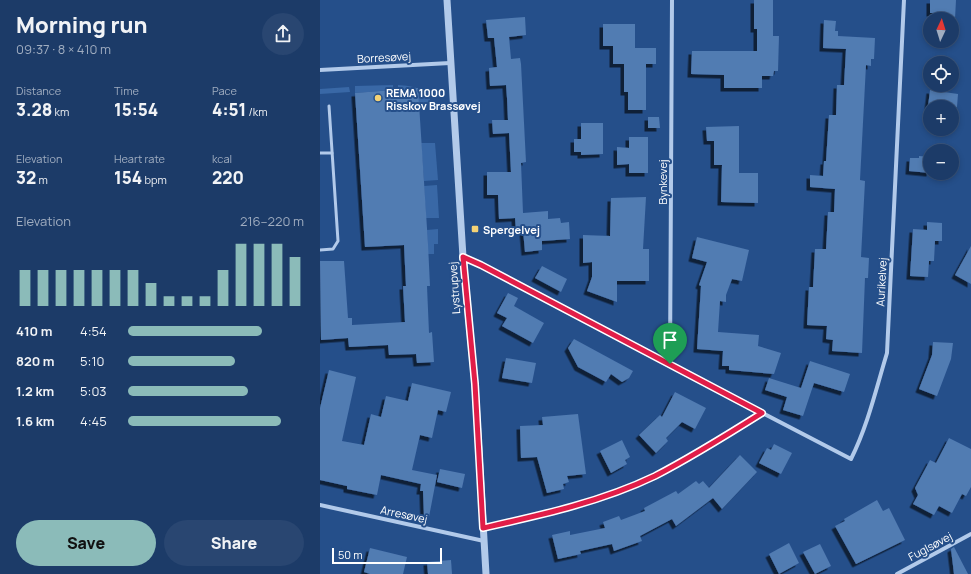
<!DOCTYPE html>
<html lang="en">
<head>
<meta charset="utf-8">
<style>
  :root { --surface:#1c3b68; --page:#294671; --text:#f1f3f6; --muted:#a0adc0; --line:#3a557c; --accent:#8bbbb9 }
  body { margin:0; font-family:Manrope,sans-serif; background:var(--page); color:var(--text); height:100vh; display:flex; flex-direction:column; font-size:15px; white-space:nowrap }
  * { box-sizing:border-box; margin:0 }
  p { font-size:13px; color:var(--muted) }
  .icon { flex:none; width:22px; height:22px; fill:none; stroke:currentColor; stroke-width:2; stroke-linecap:round; stroke-linejoin:round }
  .map { position:relative; flex:1; overflow:hidden }
  .side { display:flex; flex-direction:column; background:var(--surface); width:320px }
  .side>* { flex:none }
  .needle { width:26px; rotate:4deg }
  .controls { position:absolute; left:603px; top:12px; display:grid; gap:8px }
  .controls a { display:grid; place-items:center; width:36px; height:36px; border-radius:50%; background:var(--surface); box-shadow:0 2px 6px #0003,0 0 0 1px var(--line); font-size:20px }
  .scale { position:absolute; left:12px; bottom:10px; width:110px; box-sizing:border-box; padding-left:4px; border:2px solid #fff; border-top:0; font-size:11px; line-height:14px; white-space:nowrap; color:#fff; -webkit-text-stroke:3px #254f8a; paint-order:stroke }
  .pin { position:absolute; display:grid; place-items:center; width:34px; height:34px; color:#fff; margin:-41px -17px; border-radius:50% 50% 50% 0; rotate:-45deg; box-shadow:0 0 4px #0007 }
  .pin .icon { rotate:45deg }
  .round { display:grid; place-items:center; flex:none; width:42px; height:42px; border-radius:21px; background:var(--page) }
  .summary { display:flex; align-items:center; justify-content:space-between; height:68px; padding:0 16px }
  h1 { font-size:22px; font-weight:800; line-height:30px }
  .figures { display:grid; grid-template-columns:repeat(3,1fr); gap:6px; height:68px; padding:4px 16px }
  .figures div { display:grid; align-content:center }
  .figures b { font-size:17px; font-weight:800 }
  .figures small { font-size:11px; font-weight:400 }
  .figures p { font-size:11px }
  .chart { height:112px; padding:8px 16px }
  .chart p { display:flex; justify-content:space-between }
  .chart svg { width:100%; height:72px; margin-top:4px; stroke:var(--accent); stroke-width:6 }
  .action { display:flex; gap:8px; margin-top:auto; padding:8px 16px }
  .action a { flex:1; height:46px; border-radius:24px; background:var(--accent); color:#111; font-size:16px; font-weight:800; line-height:46px; text-align:center }
  .action a+a { background:var(--page); color:var(--text) }
  ul { padding:0 16px; list-style:none; font-size:13px }
  li { display:grid; grid-template-columns:64px 48px 1fr; align-items:center; height:30px }
  li i { height:10px; border-radius:5px; background:var(--accent) }
  main { display:flex; flex:1; min-height:0 }
  .map>svg:first-child { display:block }
  .green { fill:#3968a6 }
  .building { fill:#517bb2; filter:url(#shadow) }
  .lines { fill:none; stroke-linecap:round; stroke-linejoin:round }
  .service { stroke:#b2caea; stroke-width:3 }
  .minor { stroke:#b2caea; stroke-width:4 }
  .tertiary { stroke:#b2caea; stroke-width:7 }
  .route-casing { stroke:#fff; stroke-width:8 }
  .route { stroke:#e11d48; stroke-width:5 }
  .poi-dot { fill:#f4d275; stroke:#254f8a; stroke-width:1.5 }
  .labels { text-anchor:middle; dominant-baseline:central; stroke-width:4; stroke-linejoin:round; paint-order:stroke }
  .street-label { font-size:11px; fill:#fff; stroke:#254f8a }
  .poi-label { font-size:11px; font-weight:bold; fill:#fff; stroke:#254f8a; text-anchor:start }
</style>
</head>
<body>
<main>
<section class="side">
<div class="summary"><div><h1>Morning run</h1><p>09:37 · 8 × 410 m</p></div><a class="round"><svg class="icon" aria-label="share" viewBox="0 0 24 24"><path d="M12 15V3M7 8l5-5 5 5M5 13v7h14v-7"/></svg></a></div>
<div class="figures">
<div><p>Distance</p><b>3.28<small> km</small></b></div>
<div><p>Time</p><b>15:54</b></div>
<div><p>Pace</p><b>4:51<small> /km</small></b></div>
</div>
<div class="figures">
<div><p>Elevation</p><b>32<small> m</small></b></div>
<div><p>Heart rate</p><b>154<small> bpm</small></b></div>
<div><p>kcal</p><b>220</b></div>
</div>
<div class="chart"><p><span>Elevation</span>216–220 m</p>
<svg viewBox="0 0 160 44" preserveAspectRatio="none"><path d="M5 44V22M15 44V22M25 44V22M35 44V22M45 44V22M55 44V22M65 44V22M75 44V30M85 44V38M95 44V38M105 44V38M115 44V22M125 44V6M135 44V6M145 44V6M155 44V14"/></svg>
</div>
<ul>
<li><b>410 m</b>4:54<i style="width:76%"></i></li>
<li><b>820 m</b>5:10<i style="width:61%"></i></li>
<li><b>1.2 km</b>5:03<i style="width:68%"></i></li>
<li><b>1.6 km</b>4:45<i style="width:87%"></i></li>
</ul>
<div class="action"><a>Save</a><a>Share</a></div>
</section>
<div class="map">
<svg width="651" height="574" viewBox="0 0 651 574">
  <defs>
    <filter id="shadow"><feDropShadow dx="-3.5" dy="3.5" stdDeviation="0" flood-color="#0009"/></filter>
  </defs>
  <rect width="100%" height="100%" fill="#254f8a"/>
  <!-- green -->
  <g class="green">
    <path d="M73,85V90L35,93V86Z"/>
    <path d="M78,85C94,86 107,88 113,106L99,107L98,88L78,90Z"/>
    <path d="M29,87L30,92L0,94V89Z"/>
    <path d="M101,143H115L118,180L104,181Z"/>
    <path d="M117,185L119,218H106L104,186Z"/>
    <path d="M118,229V244H114V254H108L107,230Z"/>
  </g>
  <!-- building -->
  <g class="building">
    <path d="M434,0H453V36H459L458,71H454L453,76H442V88H404V75L371,74L372,51H437V29H434Z"/>
    <path d="M610,0H636L635,19H615V13H610Z"/>
    <path d="M205,17L206,35L189,37L191,59L200,58L201,64L206,162L201,163L203,213L228,211V219L240,218L241,223L249,222L250,239L222,241V250L205,252L203,230L196,231L195,218L179,219L178,195H167V172H191L189,133L173,134L172,120H188L187,98L186,85L170,86L169,68L177,67L174,38H168L166,20Z"/>
    <path d="M504,20L516,21L515,31H518V36L555,38L554,59H551V66L546,65L540,180L545,181L541,257L549,258L548,278H545L542,353L512,351L513,340L506,339L507,326L487,325L489,287H493L495,249H506L508,212H514L515,189L490,187V175L503,176L504,161H506L509,115H516L517,85H524L526,49L503,48Z"/>
    <path d="M283,24H315V48H336V64H326V110H308V92H304V64H293V46H283Z"/>
    <path d="M98,88L108,244L110,286H107L109,333L112,332L114,362L97,363L96,354L69,355L68,345L29,347L28,338L1,340L0,261H24L28,318H32V325L85,322L83,286H86L84,245L45,247L35,93Z"/>
    <path d="M610,90L638,94L637,107H608Z"/>
    <path d="M328,117H339L340,128H328Z"/>
    <path d="M261,123H283V154L261,155V152H254V139H261Z"/>
    <path d="M419,126V173H438V203L401,202L402,165H394V141H387L386,127Z"/>
    <path d="M309,137H328V173H309V164L297,165V147L309,148Z"/>
    <path d="M599,156L610,157V173L589,171L590,158H599Z"/>
    <path d="M326,197L323,249H329V281H297V302L267,291L272,277V262L263,263V235L290,236L291,198Z"/>
    <path d="M607,222L622,223V241H615L614,261H609L608,277L590,276L593,229L607,230Z"/>
    <path d="M377,237L429,250L422,281L412,279L406,295V302L400,301L398,332L439,335L438,346L461,353L454,374L409,370V366H402L403,351L377,349L381,286L379,285L387,262L372,258Z"/>
    <path d="M651,246V284L635,275Z"/>
    <path d="M222,266L247,279L241,292L215,278Z"/>
    <path d="M188,293L198,298L194,306L224,323L213,343L182,326L187,318L177,313Z"/>
    <path d="M254,339L313,371L309,378L302,382L291,374L286,382L258,367L248,348Z"/>
    <path d="M613,342L633,343L631,359L617,396L599,389L612,355Z"/>
    <path d="M186,358L216,363L212,383L182,378Z"/>
    <path d="M490,361L530,374L524,392L494,383L483,416L463,410L467,397L445,390L449,378L481,388Z"/>
    <path d="M9,370L36,377L22,441L44,445L51,414L61,417L66,396L88,401L92,383L131,392L126,412L118,410L112,438L100,435L92,470L117,475L109,517H104L103,491H100L101,484L61,475L57,495L27,489V486L0,480V408Z"/>
    <path d="M355,392L386,408L375,429L362,422L346,438L348,441L336,453L319,435L340,415L342,417Z"/>
    <path d="M258,414L266,474L247,476L249,482L243,484L244,489L227,493L217,457L201,458L200,426L223,425L222,417Z"/>
    <path d="M629,438L651,449V487L646,496L642,494L632,513L619,506L614,515L593,504L598,495L595,488L610,460L616,463Z"/>
    <path d="M302,440L310,457L305,460L307,464L291,473L280,451Z"/>
    <path d="M454,444L472,453L461,474L439,463L447,448L451,450Z"/>
    <path d="M420,455L437,472L402,509L393,498L356,526L352,519L320,536L322,541L294,551L292,544L260,551L261,554L238,559L232,535L250,531V535L285,528L283,522L299,516L301,520L325,511L324,508L356,491L358,494L376,481L379,484L383,481L389,488Z"/>
    <path d="M120,469L145,474L142,488L117,482Z"/>
    <path d="M557,500L563,511L569,508L585,540L536,564L515,526L525,521L524,519Z"/>
    <path d="M469,543L479,563L459,574L449,554Z"/>
    <path d="M500,544L511,566L495,574L483,552Z"/>
    <path d="M634,547L648,574H634L631,549Z"/>
    <path d="M50,548L87,557L83,574H50L44,572Z"/>
    <path d="M131,560L132,574H108L107,562Z"/>
  </g>
  <g class="lines">
    <!-- service -->
    <g class="service">
      <path d="M0,153H12"/>
      <path d="M0,250L13,249L18,241L9,106"/>
    </g>
    <!-- minor -->
    <g class="minor">
      <path d="M0,70L130,63"/>
      <path d="M143,257L531,459C548,425 556,389 567,353L584,0"/>
      <path d="M350,364L352,0"/>
      <path d="M0,505L164,541"/>
      <path d="M163,528C200,519 239,512 275,500C335,480 389,447 442,413"/>
      <path d="M577,574L651,534"/>
    </g>
    <!-- tertiary -->
    <path class="tertiary" d="M127,0L143,257L155,384L166,574"/>
  </g>
  <g class="lines">
    <!-- route casing -->
    <g class="route-casing">
      <path id="route" d="M143,257L161,265L442,413C407,435 372,457 335,476C281,502 221,515 163,528L155,384Z"/>
    </g>
    <!-- route -->
    <use href="#route" class="route"/>
  </g>
  <!-- markers -->
  <g class="poi-dot">
    <circle cx="58" cy="98" r="4"/>
    <rect x="151" y="225" width="8" height="8" rx="2"/>
  </g>
  <g class="labels">
    <!-- street labels -->
    <g class="street-label">
      <text transform="translate(64 57) rotate(-3)">Borresøvej</text>
      <text transform="translate(342 182) rotate(-90)">Bynkevej</text>
      <text transform="translate(561 282) rotate(-87)">Aurikelvej</text>
      <text transform="translate(134 288) rotate(-94)">Lystrupvej</text>
      <text transform="translate(84 514) rotate(12)">Arresøvej</text>
      <text transform="translate(610 546) rotate(-28)">Fuglsøvej</text>
    </g>
    <!-- poi labels -->
    <g class="poi-label">
      <text x="66" y="92">REMA 1000<tspan x="66" dy="13">Risskov Brassøvej</tspan></text>
      <text x="163" y="229">Spergelvej</text>
    </g>
  </g>
</svg>
<div class="controls">
<a><svg class="needle" viewBox="-14 -14 28 28"><path d="M0-13l5 13h-10z" fill="#e53935"/><path d="M0 13l5-13h-10z" fill="#a0adc0"/></svg></a>
<a><svg class="icon" aria-label="locate" viewBox="0 0 24 24"><circle cx="12" cy="12" r="6"/><path d="M12 2v4M12 18v4M2 12h4M18 12h4"/></svg></a>
<a>+</a>
<a>−</a>
</div>
<div class="scale">50 m</div>
<div class="pin" style="left:350px;top:364px;background:#1e9e55"><svg class="icon" aria-label="arrive" viewBox="0 0 24 24"><path d="M6 21V4h12l-3 4 3 4H6"/></svg></div>
</div>
</main>
</body>
</html>
